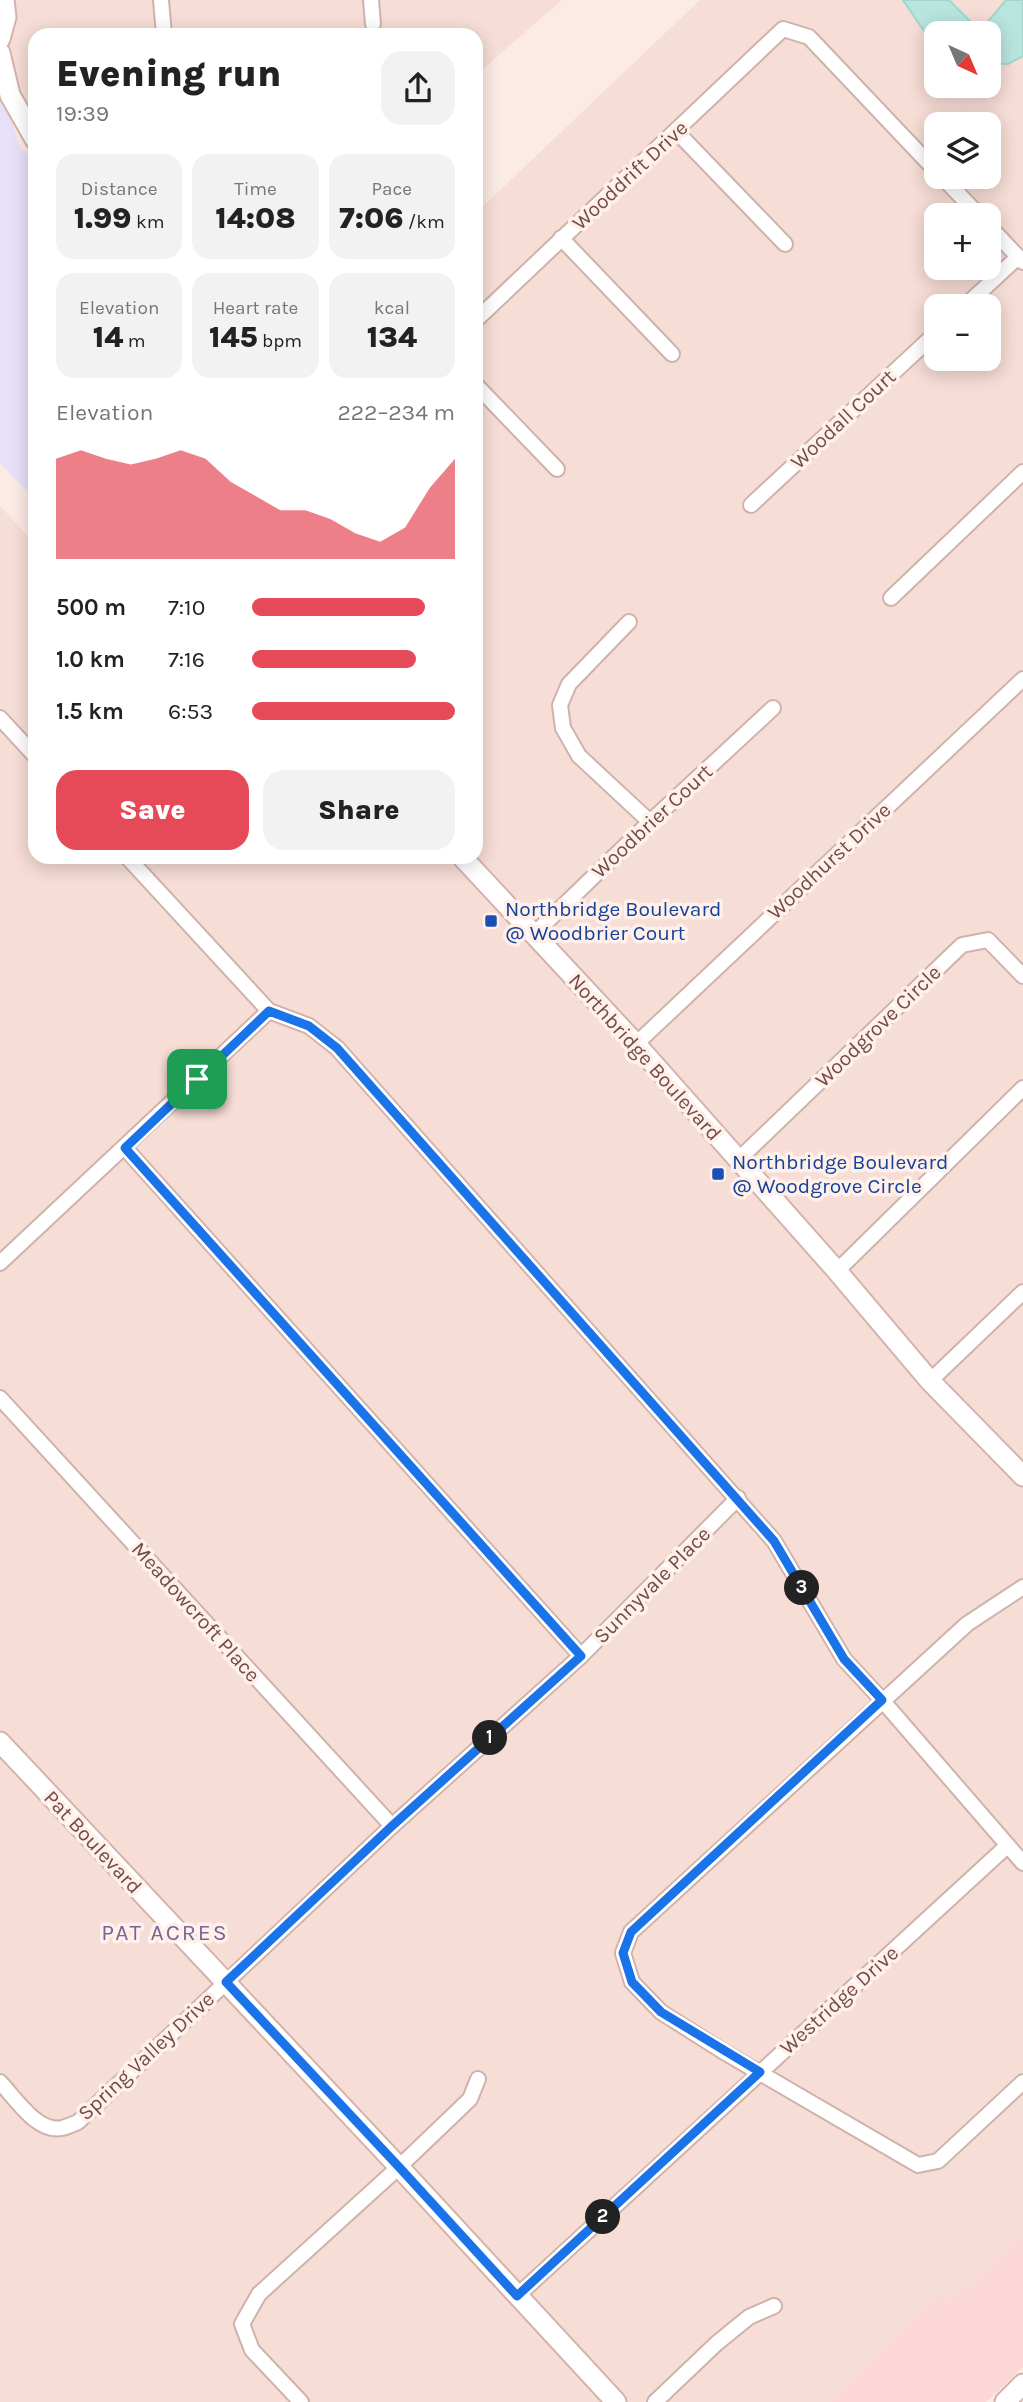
<!DOCTYPE html>
<html lang="en">
<head>
<meta charset="utf-8">
<style>
  :root { --surface:#fff; --page:#f2f2f2; --text:#222; --muted:#767676; --accent:#e64957 }
  body { margin:0; font-family:Karla,sans-serif; background:var(--page); color:var(--text); height:100vh; display:flex; flex-direction:column; font-size:26px; white-space:nowrap }
  * { box-sizing:border-box; margin:0 }
  p { font-size:23px; color:var(--muted) }
  .icon { flex:none; width:38px; height:38px; fill:none; stroke:currentColor; stroke-width:2; stroke-linecap:round; stroke-linejoin:round }
  .map { position:relative; flex:1; overflow:hidden }
  .sheet { position:absolute; left:28px; top:28px; width:455px; height:836px; display:flex; flex-direction:column; background:var(--surface); border-radius:21px; box-shadow:0 4px 18px #0003 }
  .sheet>* { flex:none }
  .needle { width:46px; rotate:136deg }
  .tools { position:absolute; left:924px; top:21px; display:grid; gap:14px }
  .tools a { display:grid; place-items:center; width:77px; height:77px; border-radius:14px; background:var(--surface); box-shadow:0 4px 18px #0003; font-size:35px }
  .pin { position:absolute; display:grid; place-items:center; width:60px; height:60px; color:#fff; margin:-30px; border-radius:14px; box-shadow:0 4px 10px #0006 }
  .km { position:absolute; width:35px; height:35px; margin:-18px; border-radius:50%; background:#222; color:#fff; font-size:19px; line-height:35px; text-align:center }
  .round { display:grid; place-items:center; flex:none; width:74px; height:74px; border-radius:21px; background:var(--page) }
  .head { display:flex; align-items:center; justify-content:space-between; height:119px; padding:0 28px }
  h1 { font-size:38px; font-weight:800; line-height:52px }
  .stats { display:grid; grid-template-columns:repeat(3,1fr); gap:10px; height:119px; padding:7px 28px }
  .stats div { display:grid; align-content:center; border-radius:18px; background:var(--page); text-align:center }
  .stats b { font-size:30px; font-weight:800 }
  .stats small { font-size:19px; font-weight:400 }
  .stats p { font-size:19px }
  .chart { height:196px; padding:14px 28px }
  .chart p { display:flex; justify-content:space-between }
  .chart svg { width:100%; height:126px; margin-top:7px; fill:var(--accent); opacity:.7 }
  .action { display:flex; gap:14px; margin-top:auto; padding:14px 28px }
  .action a { flex:1; height:80px; border-radius:21px; background:var(--accent); color:#fff; font-size:28px; font-weight:800; line-height:80px; text-align:center }
  .action a+a { background:var(--page); color:var(--text) }
  ul { padding:0 28px; list-style:none; font-size:23px }
  li { display:grid; grid-template-columns:112px 84px 1fr; align-items:center; height:52px }
  li i { height:18px; border-radius:9px; background:var(--accent) }
  .map>svg:first-child { display:block }
  .residential { fill:#f6ddd5 }
  .commercial { fill:#fcd7d8 }
  .education { fill:#e8e0f8 }
  .water { fill:#b8e6de; stroke:#9fd7cf; stroke-width:2 }
  .lines { fill:none; stroke-linecap:round; stroke-linejoin:round }
  .street-casing { stroke:#d0b2ad; stroke-width:18 }
  .secondary-casing { stroke:#d5b2ac; stroke-width:23 }
  .street { stroke:#fff; stroke-width:14 }
  .secondary { stroke:#fff; stroke-width:19 }
  .route-casing { stroke:#fff; stroke-width:14 }
  .route { stroke:#1a73e8; stroke-width:9 }
  .transit-dot { fill:#1a4fb4; stroke:#fff0ea; stroke-width:2.5 }
  .labels { text-anchor:middle; dominant-baseline:central; stroke-width:7; stroke-linejoin:round; paint-order:stroke }
  .street-label { font-size:21px; fill:#744c4a; stroke:#fff0ea }
  .transit-label { font-size:21px; fill:#164399; stroke:#fff0ea; text-anchor:start }
  .neighbourhood-label { font-size:23px; letter-spacing:2px; fill:#776598; stroke:#fff0ea }
</style>
</head>
<body>
<div class="map">
<svg width="1023" height="2402" viewBox="0 0 1023 2402">
  <rect width="100%" height="100%" fill="#fcebe4"/>
  <!-- residential -->
  <g class="residential">
    <path d="M11,0H154L158,35H35V129L16,94L6,44Z"/>
    <path d="M167,0H364L367,30H379L377,0H562L476,75V35H171Z"/>
    <path d="M700,0H903L928,37L936,40V86H989V63L1008,64L1023,56V253L951,177H989V124H936V161L783,20L778,21L777,25L672,127L561,228L476,311V213Z"/>
    <path d="M949,0H1006L980,32Z"/>
    <path d="M786,37L806,43L970,215H936V268H989V235L1009,256L955,306H936V323L741,505L751,514L936,343V359H989V306H975L1018,266L1023,271V462L881,598L891,607L1023,482V669L635,1034L542,936L655,827L782,709L772,699L649,813L584,752L569,726L566,706L575,688L638,623L628,613L564,679L553,705L556,728L640,821L533,925L472,858H476V394L558,478L567,469L476,377V330L562,247L672,363L681,355L571,239L677,141L785,253L794,244L686,133Z"/>
    <path d="M0,506L35,544V747L0,709Z"/>
    <path d="M1023,688V967L992,936L960,939L738,1151L645,1045Z"/>
    <path d="M0,727L35,765V858H120L260,1010L0,1253Z"/>
    <path d="M137,858H455L1023,1485V1579L962,1619L882,1690L849,1655L780,1538L747,1499L342,1043L272,1005Z"/>
    <path d="M986,947L1023,985V1078L837,1261L747,1161L966,952Z"/>
    <path d="M271,1018L306,1032L333,1052L729,1498L581,1647L134,1148Z"/>
    <path d="M1023,1098V1282L930,1371L846,1272Z"/>
    <path d="M125,1157L572,1655L392,1817L0,1389V1273Z"/>
    <path d="M1023,1301V1467L939,1382Z"/>
    <path d="M0,1407L383,1825L226,1973L0,1733Z"/>
    <path d="M738,1508L769,1545L873,1699L625,1929L616,1954L626,1984L749,2073L517,2287L409,2168L475,2104L487,2076L475,2070L465,2095L399,2158L235,1983L397,1831L591,1657Z"/>
    <path d="M1023,1596V1854L892,1701L971,1630Z"/>
    <path d="M882,1709L998,1845L758,2064L665,2007L638,1979L630,1954L637,1936Z"/>
    <path d="M0,1752L217,1982L74,2116L59,2122L48,2121L40,2116L0,2073Z"/>
    <path d="M1007,1856L1023,1872V2072L935,2155L918,2158L771,2071Z"/>
    <path d="M226,1992L390,2166L253,2291L236,2320V2325L292,2402H0V2091L32,2125L43,2133L61,2135L82,2127Z"/>
    <path d="M761,2080L920,2171L943,2166L1023,2091V2234L949,2304L940,2296L830,2402H666L722,2348L753,2323L782,2310L776,2298L745,2312L712,2338L645,2402H624L526,2297Z"/>
    <path d="M399,2176L607,2402H309L257,2347L249,2325L264,2299Z"/>
  </g>
  <!-- commercial -->
  <path class="commercial" d="M1023,2234V2367L986,2402H830L941,2295L949,2304Z"/>
  <!-- education -->
  <path class="education" d="M0,86L20,147L35,162V500L0,463Z"/>
  <!-- water -->
  <path class="water" d="M903,0H949L980,31L1006,0H1023V56L1008,64L989,63V33H936V40L928,37Z"/>
  <g class="lines">
    <!-- street casing -->
    <g class="street-casing">
      <g id="street">
        <path d="M161,0L164,35"/>
        <path d="M371,0L373,24"/>
        <path d="M677,132L785,244"/>
        <path d="M942,177L979,215"/>
        <path d="M989,226L1023,262"/>
        <path d="M561,238L672,354"/>
        <path d="M965,306L1018,257"/>
        <path d="M476,320L783,29L809,37L936,171"/>
        <path d="M476,385L557,469"/>
        <path d="M751,505L936,333"/>
        <path d="M891,598L1023,472"/>
        <path d="M629,622L569,684L560,705L563,728L579,756L650,822"/>
        <path d="M0,718L35,756"/>
        <path d="M128,858L269,1011L309,1026L337,1048L774,1541L844,1659L882,1700L1023,1863"/>
        <path d="M533,935L650,822L773,708"/>
        <path d="M636,1044L1023,679"/>
        <path d="M125,1148L581,1656"/>
        <path d="M738,1160L962,945L988,940L1023,976"/>
        <path d="M0,1263L269,1011"/>
        <path d="M837,1271L1023,1088"/>
        <path d="M930,1381L1023,1292"/>
        <path d="M0,1398L392,1826"/>
        <path d="M1023,1587L967,1624L631,1932L623,1953L632,1982L661,2012L724,2052L918,2165L938,2161L1023,2082"/>
        <path d="M0,2082C15,2098 37,2133 62,2128C67,2127 73,2124 78,2122L392,1826L581,1656L738,1498"/>
        <path d="M517,2296L1007,1846"/>
        <path d="M301,2402L252,2350L242,2324L259,2294L399,2167L470,2099L478,2079"/>
        <path d="M655,2402L717,2343L749,2317L774,2306"/>
      </g>
    </g>
    <!-- secondary casing -->
    <g class="secondary-casing">
      <g id="secondary">
        <path d="M0,39L6,17L4,0"/>
        <path d="M0,53L10,95L35,139"/>
        <path d="M463,858L636,1044L837,1271L930,1381L1023,1476"/>
        <path d="M0,1742L399,2167L616,2402"/>
        <path d="M1005,2402L1023,2384"/>
      </g>
    </g>
    <!-- street -->
    <use href="#street" class="street"/>
    <!-- secondary -->
    <use href="#secondary" class="secondary"/>
  </g>
  <g class="lines">
    <!-- route casing -->
    <g class="route-casing">
      <path id="route" d="M269,1011L309,1026L337,1048L774,1541L844,1659L882,1700L631,1932L623,1953L632,1982L661,2012L760,2072L517,2296L399,2167L226,1982L392,1826L581,1656L125,1148Z"/>
    </g>
    <!-- route -->
    <use href="#route" class="route"/>
  </g>
  <!-- markers -->
  <g class="transit-dot">
    <rect x="484" y="914" width="14" height="14" rx="3.5"/>
    <rect x="711" y="1167" width="14" height="14" rx="3.5"/>
  </g>
  <g class="labels">
    <!-- street labels -->
    <g class="street-label">
      <text transform="translate(630 175) rotate(-43)">Wooddrift Drive</text>
      <text transform="translate(843 419) rotate(-43)">Woodall Court</text>
      <text transform="translate(652 821) rotate(-43)">Woodbrier Court</text>
      <text transform="translate(829 861) rotate(-43)">Woodhurst Drive</text>
      <text transform="translate(878 1026) rotate(-44)">Woodgrove Circle</text>
      <text transform="translate(645 1057) rotate(48)">Northbridge Boulevard</text>
      <text transform="translate(652 1585) rotate(-45)">Sunnyvale Place</text>
      <text transform="translate(196 1612) rotate(48)">Meadowcroft Place</text>
      <text transform="translate(93 1842) rotate(47)">Pat Boulevard</text>
      <text transform="translate(839 2000) rotate(-42)">Westridge Drive</text>
      <text transform="translate(146 2056) rotate(-43)">Spring Valley Drive</text>
    </g>
    <!-- transit labels -->
    <g class="transit-label">
      <text x="505" y="909">Northbridge Boulevard<tspan x="505" dy="24">@ Woodbrier Court</tspan></text>
      <text x="732" y="1162">Northbridge Boulevard<tspan x="732" dy="24">@ Woodgrove Circle</tspan></text>
    </g>
    <!-- neighbourhood labels -->
    <g class="neighbourhood-label">
      <text x="165" y="1932">PAT ACRES</text>
    </g>
  </g>
</svg>
<div class="tools">
<a><svg class="needle" viewBox="-14 -14 28 28"><path d="M0-13l5 13h-10z" fill="#e53935"/><path d="M0 13l5-13h-10z" fill="#767676"/></svg></a>
<a><svg class="icon" aria-label="layers" viewBox="0 0 24 24"><path d="M12 4l9 5-9 5-9-5zM3 14l9 5 9-5"/></svg></a>
<a>+</a>
<a>−</a>
</div>
<div class="pin" style="left:197px;top:1079px;background:#1e9e55"><svg class="icon" aria-label="arrive" viewBox="0 0 24 24"><path d="M6 21V4h12l-3 4 3 4H6"/></svg></div>
<b class="km" style="left:490px;top:1738px">1</b>
<b class="km" style="left:603px;top:2217px">2</b>
<b class="km" style="left:802px;top:1588px">3</b>
<section class="sheet">
<div class="head"><div><h1>Evening run</h1><p>19:39</p></div><a class="round"><svg class="icon" aria-label="share" viewBox="0 0 24 24"><path d="M12 15V3M7 8l5-5 5 5M5 13v7h14v-7"/></svg></a></div>
<div class="stats">
<div><p>Distance</p><b>1.99<small> km</small></b></div>
<div><p>Time</p><b>14:08</b></div>
<div><p>Pace</p><b>7:06<small> /km</small></b></div>
</div>
<div class="stats">
<div><p>Elevation</p><b>14<small> m</small></b></div>
<div><p>Heart rate</p><b>145<small> bpm</small></b></div>
<div><p>kcal</p><b>134</b></div>
</div>
<div class="chart"><p><span>Elevation</span>222–234 m</p>
<svg viewBox="0 0 160 44" preserveAspectRatio="none"><path d="M0 44V9L10 6L20 9L30 11L40 9L50 6L60 9L70 17L80 22L90 27L100 27L110 30L120 35L130 38L140 33L150 19L160 9V44z"/></svg>
</div>
<ul>
<li><b>500 m</b>7:10<i style="width:85%"></i></li>
<li><b>1.0 km</b>7:16<i style="width:81%"></i></li>
<li><b>1.5 km</b>6:53<i style="width:100%"></i></li>
</ul>
<div class="action"><a>Save</a><a>Share</a></div>
</section>
</div>
</body>
</html>
